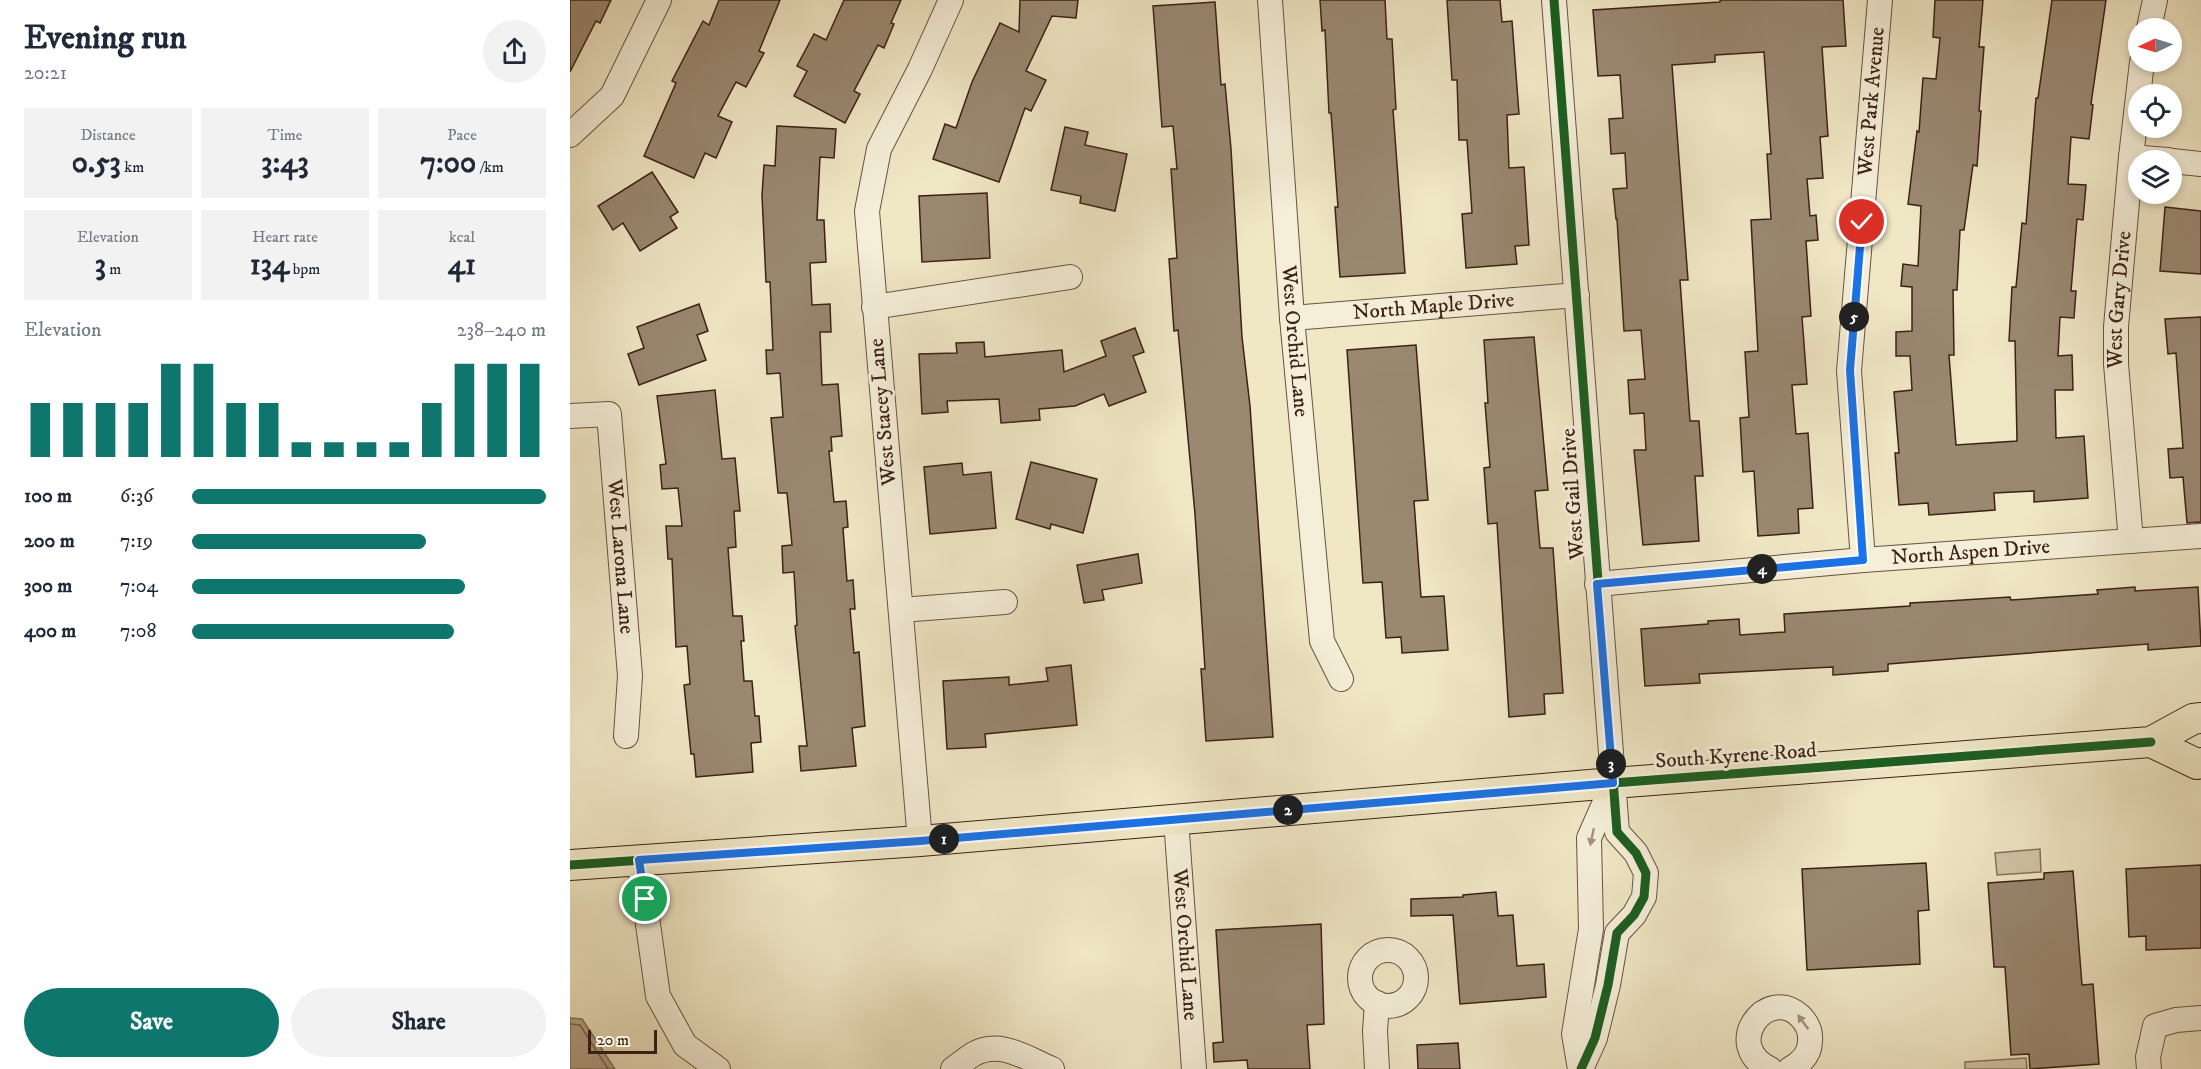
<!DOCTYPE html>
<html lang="en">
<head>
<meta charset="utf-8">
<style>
  :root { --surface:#fff; --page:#f2f2f3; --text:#1f2937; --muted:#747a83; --accent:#0f766e }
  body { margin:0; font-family:"IM FELL DW Pica",serif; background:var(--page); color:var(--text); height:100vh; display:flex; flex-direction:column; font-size:22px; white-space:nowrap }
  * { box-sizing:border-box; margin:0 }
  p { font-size:20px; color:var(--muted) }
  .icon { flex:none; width:33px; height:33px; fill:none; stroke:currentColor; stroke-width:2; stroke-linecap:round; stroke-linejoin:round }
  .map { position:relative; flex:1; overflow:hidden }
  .sheet { display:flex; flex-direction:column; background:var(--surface); width:570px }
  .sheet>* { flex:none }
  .needle { width:39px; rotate:266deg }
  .fabs { position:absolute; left:1558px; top:18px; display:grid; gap:12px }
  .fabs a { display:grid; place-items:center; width:54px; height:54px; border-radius:50%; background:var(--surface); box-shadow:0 3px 9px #0003; font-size:30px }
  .scale { position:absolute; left:18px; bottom:15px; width:69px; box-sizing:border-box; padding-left:6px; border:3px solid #3c2117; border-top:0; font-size:16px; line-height:21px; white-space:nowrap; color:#3c2117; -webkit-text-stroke:4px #f5efd9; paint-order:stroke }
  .pin { position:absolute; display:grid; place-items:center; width:51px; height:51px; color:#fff; margin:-26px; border:3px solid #fff; border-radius:50%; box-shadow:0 2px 6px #0007 }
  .km { position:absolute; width:30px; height:30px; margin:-15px; border-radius:50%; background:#222; color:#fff; font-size:16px; line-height:30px; text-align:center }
  .round { display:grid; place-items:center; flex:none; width:63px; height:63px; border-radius:32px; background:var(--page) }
  .head { display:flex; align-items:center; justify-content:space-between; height:102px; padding:0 24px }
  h1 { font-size:33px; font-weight:700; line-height:45px }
  .stats { display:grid; grid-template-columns:repeat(3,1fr); gap:9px; height:102px; padding:6px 24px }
  .stats div { display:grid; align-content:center; border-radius:0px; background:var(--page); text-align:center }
  .stats b { font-size:30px; font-weight:700 }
  .stats small { font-size:16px; font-weight:400 }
  .stats p { font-size:16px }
  .chart { height:168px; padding:12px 24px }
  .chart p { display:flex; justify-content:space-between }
  .chart svg { width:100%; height:108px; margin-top:6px; stroke:var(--accent); stroke-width:6 }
  .button { display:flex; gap:12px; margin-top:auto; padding:12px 24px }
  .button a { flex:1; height:69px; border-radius:36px; background:var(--accent); color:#fff; font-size:24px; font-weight:700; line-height:69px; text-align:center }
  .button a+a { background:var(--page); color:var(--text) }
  ul { padding:0 24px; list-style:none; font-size:20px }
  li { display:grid; grid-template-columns:96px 72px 1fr; align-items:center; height:45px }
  li i { height:15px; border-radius:8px; background:var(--accent) }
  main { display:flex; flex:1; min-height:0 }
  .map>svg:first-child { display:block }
  .green { fill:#d1c5a7; stroke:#86735f; stroke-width:1.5 }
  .water { fill:#b3a48a; stroke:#83705c; stroke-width:1.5 }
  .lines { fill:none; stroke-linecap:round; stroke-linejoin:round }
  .shore { stroke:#786250; stroke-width:1.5 }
  .building { fill:#9a8871; stroke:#3c2117; stroke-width:1.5 }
  .minor-casing { stroke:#695242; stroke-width:26 }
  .major-casing { stroke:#3c2117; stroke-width:32 }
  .minor { stroke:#f5efd9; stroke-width:24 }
  .major { stroke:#f0e7c5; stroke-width:30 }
  .cycleway-casing { stroke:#f5efd9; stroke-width:13 }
  .cycleway { stroke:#1b5e20; stroke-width:9 }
  .oneway { fill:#a29282 }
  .route-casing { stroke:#fff; stroke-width:12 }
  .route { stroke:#1a73e8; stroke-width:8 }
  .labels { text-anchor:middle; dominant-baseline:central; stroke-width:6; stroke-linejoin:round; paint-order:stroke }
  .street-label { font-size:21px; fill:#3c2117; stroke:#f5efd9 }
</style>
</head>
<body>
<main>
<section class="sheet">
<div class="head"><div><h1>Evening run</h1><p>20:21</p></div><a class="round"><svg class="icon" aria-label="share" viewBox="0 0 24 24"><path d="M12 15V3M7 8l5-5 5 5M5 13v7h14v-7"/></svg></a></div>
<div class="stats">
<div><p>Distance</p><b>0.53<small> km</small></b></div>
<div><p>Time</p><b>3:43</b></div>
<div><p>Pace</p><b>7:00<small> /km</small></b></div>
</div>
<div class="stats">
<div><p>Elevation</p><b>3<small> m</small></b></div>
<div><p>Heart rate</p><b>134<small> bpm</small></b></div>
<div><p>kcal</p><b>41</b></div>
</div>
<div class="chart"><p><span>Elevation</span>238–240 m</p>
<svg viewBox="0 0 160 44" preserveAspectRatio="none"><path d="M5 44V22M15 44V22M25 44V22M35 44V22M45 44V6M55 44V6M65 44V22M75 44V22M85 44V38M95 44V38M105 44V38M115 44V38M125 44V22M135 44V6M145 44V6M155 44V6"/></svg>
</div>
<ul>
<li><b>100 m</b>6:36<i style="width:100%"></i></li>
<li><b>200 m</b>7:19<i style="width:66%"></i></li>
<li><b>300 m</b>7:04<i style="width:77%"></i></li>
<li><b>400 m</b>7:08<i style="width:74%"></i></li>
</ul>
<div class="button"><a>Save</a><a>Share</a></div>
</section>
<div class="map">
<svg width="1631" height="1069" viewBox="0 0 1631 1069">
  <rect width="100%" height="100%" fill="#f0e7c5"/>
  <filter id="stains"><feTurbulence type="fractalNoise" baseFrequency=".00333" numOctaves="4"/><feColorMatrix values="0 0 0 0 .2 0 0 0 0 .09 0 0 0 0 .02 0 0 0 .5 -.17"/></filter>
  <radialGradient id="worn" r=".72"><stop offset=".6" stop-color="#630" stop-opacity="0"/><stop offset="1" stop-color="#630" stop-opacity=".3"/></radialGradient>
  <!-- green -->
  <g class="green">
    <path d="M1470,849L1471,872L1427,875L1425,853Z"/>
    <path d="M1456,1058L1457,1069H1395V1062Z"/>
  </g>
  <!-- water -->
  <path class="water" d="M0,1018L12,1019L45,1069H0Z"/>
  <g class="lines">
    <!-- shore -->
    <path class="shore" d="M0,1024L10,1025L38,1069"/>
  </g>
  <!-- building -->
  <g class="building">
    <path d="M0,0H41L30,23L26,21L0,72Z"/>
    <path d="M149,0H210L189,51L194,53L176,87L166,82L148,116L162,122L146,158L135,153L124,178L74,156L106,83L102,81L133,21L139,25Z"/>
    <path d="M274,0H331L321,23L324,24L314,48L308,45L284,91L290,94L275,123L224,96L237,71L227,66L244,34L256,40Z"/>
    <path d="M450,0H508L506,18L482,16L456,71L476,80L461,111L455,108L429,182L363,159L375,124L386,128L402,82L430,23L449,32Z"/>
    <path d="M750,0H815L817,39H822L826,109L823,110L835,273L770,277L765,207H768L761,113H759L755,30L752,31Z"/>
    <path d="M877,0H930L932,22L942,21L949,114L937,115L939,168L954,167L959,245L945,246L947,264L896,268L892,214L902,213L897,140H889L887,80H882Z"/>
    <path d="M1150,0H1273L1276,46L1252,47L1258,136L1250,137L1253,178L1237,179L1240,216L1246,215L1248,240L1236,241L1241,316L1232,317L1237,384L1222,385L1226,434L1238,433L1243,508L1228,509L1229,533L1188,536L1184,471L1173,472L1170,418L1179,417L1175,352L1188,351L1181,220L1201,219L1197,154H1201L1194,52L1145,55V62L1102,65L1118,280H1110L1120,421H1129L1133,476H1125L1129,541L1073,545L1064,450H1076L1074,413L1060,414L1058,380L1075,379L1071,330L1054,331L1047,219H1046L1043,189L1057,188L1055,153L1041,154L1039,119L1053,118L1050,75L1028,76L1023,10L1150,2Z"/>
    <path d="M1365,0H1413L1409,47H1414L1409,111H1411L1407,166L1403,165L1394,230H1390L1387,290H1383L1384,355H1379L1386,445L1447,441L1445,341H1439L1442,287H1446L1452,223L1456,224L1466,98H1468L1482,0H1536L1521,104L1523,105L1519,139L1501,137L1498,184L1516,185L1513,220L1507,219L1501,291H1506L1504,318L1490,317L1488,356L1502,355L1503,390H1485L1486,438L1514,436L1518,498L1464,502V491L1424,493L1425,510L1359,515L1358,503L1329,505L1325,453H1329L1324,392L1342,390L1340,356H1326V332L1342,331V287L1331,286L1333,264L1348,266L1351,206L1338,204L1347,131L1349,132L1353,78L1366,79L1370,38L1363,37Z"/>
    <path d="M645,2L651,85L655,84L661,149L672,337L680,406L703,737L636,741L631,669H635L625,514L608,330L604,331L599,259L607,258L601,169H607L603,126L592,127L583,6Z"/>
    <path d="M207,126L266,129L264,158L250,157L247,220H254L256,262L240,263L242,305L260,304L261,332H250L252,385L268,384L272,436L261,437L262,451H259L264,502L276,501L278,527L273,528L277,581L283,580L285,609H280L284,653L289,652L295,726L282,728L286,766L231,771L229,746H237L225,626L227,625L224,572L213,573L212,546L222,545L217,493H208L201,418L213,417L210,373L197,374L196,350H203L200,282H196L192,195L194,165L205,166Z"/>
    <path d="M495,127L518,132L515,145L557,154L545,211L510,203L511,196L481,190Z"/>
    <path d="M82,172L108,212L100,217L107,228L70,251L53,223L43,230L28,206Z"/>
    <path d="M417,193L420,258L352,262L349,196Z"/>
    <path d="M1595,207L1631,211V274L1590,271Z"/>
    <path d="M129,304L138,331L127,335L136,360L69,385L58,354L74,348L67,327Z"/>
    <path d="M1631,317V522L1617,523L1613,477L1600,478L1598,449L1613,448L1606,353L1598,354L1595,319Z"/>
    <path d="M565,328L574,352L563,356L576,392L539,406L534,394L505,406L469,409L470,420L431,423L429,399L377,401L378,412L352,414L349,354L387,353L386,343L414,342L415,357L492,350L494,372L536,356L531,341Z"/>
    <path d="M964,337L978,490L965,491L970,548H983L993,693L974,694L975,714L939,717L927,523L918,524L914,468L920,467L915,403H918L914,340Z"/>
    <path d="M846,345L858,500L844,501L851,597L874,596L878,650L832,653L831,637L816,638L812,582L793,583L777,350Z"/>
    <path d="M145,390L152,459L165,458L170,511H164L166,547L158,548L163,616H172L174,641H171L174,681H182L185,716H189L191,742L181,743L183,772L126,777L124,754H121L114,685L120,684L117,646L106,647L102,559H98L96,526H112L108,488L92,489L90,465L96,464L87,396Z"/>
    <path d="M461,462L527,479L513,533L481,524L480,529L446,519Z"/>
    <path d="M392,463L393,475L421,472L426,528L360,534L354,467Z"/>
    <path d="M568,554L572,583L532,590L534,600L514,603L507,565Z"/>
    <path d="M1565,587V591L1628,587L1631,646L1578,650V644L1381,659L1318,664V671L1263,675V667L1129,674L1130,683L1075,686L1071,629L1138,624V621L1169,619L1170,635L1215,632L1214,614L1340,606V603L1377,601L1440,597L1441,600L1528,594L1527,590Z"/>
    <path d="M501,665L507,725L415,734L416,747L377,749L373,681L439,677V685L478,681L476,668Z"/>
    <path d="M1356,863L1359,910L1348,911L1350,964L1237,970L1232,869Z"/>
    <path d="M1631,865V948L1576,950V936L1559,937L1556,869Z"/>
    <path d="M1503,871L1512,985L1523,984L1529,1064L1460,1069L1459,1054L1441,1055L1435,967H1424L1418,883L1474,879V873Z"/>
    <path d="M926,892L928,916L943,915L947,966L974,964L976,997L890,1004L883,915L841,916V899L893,897V895Z"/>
    <path d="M751,924L754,1024L737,1025L740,1069H678L677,1060L644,1062L643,1043L653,1042L646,930Z"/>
    <path d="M888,1043L890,1069H848L847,1045Z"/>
  </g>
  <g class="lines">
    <!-- minor casing -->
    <g class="minor-casing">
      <g id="minor">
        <path id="s1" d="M700,0L722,318L752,641L771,679"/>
        <path d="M984,0L1047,832L1066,853L1076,873L1074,897L1064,915L1047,933L1038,985L1025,1038L1011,1069"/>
        <path d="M1579,28L1585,0"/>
        <path d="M0,135L42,96L89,0"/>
        <path d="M1561,157L1598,160"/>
        <path d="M1602,161L1631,164"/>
        <path d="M304,307L500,277"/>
        <path id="s2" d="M722,318L1007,295"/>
        <path id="s3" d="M0,416L39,414L60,676L56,736"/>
        <path id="s4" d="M1561,541L1546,364V327L1561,157L1572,62"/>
        <path id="s5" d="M1293,560L1279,371L1310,0"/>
        <path id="s6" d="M1027,584L1293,560L1631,536"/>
        <path d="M331,610L435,602"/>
        <path id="s7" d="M606,819L624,1069"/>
        <path d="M350,841L297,211L309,149L350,69L381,0"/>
        <path d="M69,860L88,996L115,1045L148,1069"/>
        <circle cx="818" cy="978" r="28"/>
        <path d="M807,1003L805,1031L807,1069"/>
        <path d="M383,1069C390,1064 396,1059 402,1055C430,1038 457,1059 482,1069"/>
        <path d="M1010,1069L1004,1034L1021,929L1019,838L1042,786"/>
        <path d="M1200,1069C1151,1045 1197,985 1230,1016C1237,1023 1241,1031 1240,1041C1240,1054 1231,1063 1220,1069"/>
        <path d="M1579,1069L1578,1057L1585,1026L1606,1020L1631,1018"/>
      </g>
    </g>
    <!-- major casing -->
    <g class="major-casing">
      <g id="major">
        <path d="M1581,742L1627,764L1631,763"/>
        <path d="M0,865L350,841L1043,783L1581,742L1623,719L1631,718"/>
      </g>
    </g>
    <!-- minor -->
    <use href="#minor" class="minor"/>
    <!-- major -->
    <use href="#major" class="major"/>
    <!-- cycleway casing -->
    <g class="cycleway-casing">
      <g id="cycleway">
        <path d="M984,0L1047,832L1066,853L1076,873L1074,897L1064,915L1047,933L1038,985L1025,1038L1011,1069"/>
        <path d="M0,865L350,841L1043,783L1581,742"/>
      </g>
    </g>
    <!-- cycleway -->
    <use href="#cycleway" class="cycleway"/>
  </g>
  <!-- one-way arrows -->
  <defs><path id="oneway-solid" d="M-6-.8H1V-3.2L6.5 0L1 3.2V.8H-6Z" transform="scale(1.5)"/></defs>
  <g class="oneway">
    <use href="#oneway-solid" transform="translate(1022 837) rotate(102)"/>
    <use href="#oneway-solid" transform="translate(1233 1022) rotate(-126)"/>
  </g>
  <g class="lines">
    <!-- route casing -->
    <g class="route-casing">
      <path id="route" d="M75,899L69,860L350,841L1043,783L1027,584L1293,560L1280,370L1292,222"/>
    </g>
    <!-- route -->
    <use href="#route" class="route"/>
  </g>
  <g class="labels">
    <!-- street labels -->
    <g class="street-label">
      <text stroke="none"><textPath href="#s5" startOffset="460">West Park Avenue</textPath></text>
      <text stroke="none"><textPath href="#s4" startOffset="242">West Gary Drive</textPath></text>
      <text stroke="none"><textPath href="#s2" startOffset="142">North Maple Drive</textPath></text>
      <text stroke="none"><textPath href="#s1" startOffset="342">West Orchid Lane</textPath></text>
      <text transform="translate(313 412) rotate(-95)">West Stacey Lane</text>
      <text transform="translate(1003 494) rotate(-94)">West Gail Drive</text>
      <text stroke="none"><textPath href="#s6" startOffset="375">North Aspen Drive</textPath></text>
      <text stroke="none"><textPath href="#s3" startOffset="182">West Larona Lane</textPath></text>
      <text transform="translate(1166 756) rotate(-4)">South Kyrene Road</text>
      <text stroke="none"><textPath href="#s7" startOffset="126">West Orchid Lane</textPath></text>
    </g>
  </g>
  <rect width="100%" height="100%" filter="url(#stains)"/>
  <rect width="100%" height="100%" fill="url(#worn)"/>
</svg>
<div class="fabs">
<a><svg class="needle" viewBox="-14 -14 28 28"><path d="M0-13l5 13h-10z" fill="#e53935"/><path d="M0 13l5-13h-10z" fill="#747a83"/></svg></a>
<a><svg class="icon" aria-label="locate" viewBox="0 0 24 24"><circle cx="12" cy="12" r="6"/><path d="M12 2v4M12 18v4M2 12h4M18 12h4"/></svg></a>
<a><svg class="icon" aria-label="layers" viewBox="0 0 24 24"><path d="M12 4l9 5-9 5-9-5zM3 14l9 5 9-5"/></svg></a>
</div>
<div class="scale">20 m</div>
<div class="pin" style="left:75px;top:899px;background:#1e9e55"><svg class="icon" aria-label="arrive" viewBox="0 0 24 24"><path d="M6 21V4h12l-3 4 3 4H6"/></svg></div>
<div class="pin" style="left:1292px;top:222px;background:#d93025"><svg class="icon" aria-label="check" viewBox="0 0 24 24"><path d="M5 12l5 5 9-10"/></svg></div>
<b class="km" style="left:374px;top:839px">1</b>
<b class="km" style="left:718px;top:810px">2</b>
<b class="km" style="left:1041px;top:764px">3</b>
<b class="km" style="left:1192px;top:569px">4</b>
<b class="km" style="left:1284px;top:317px">5</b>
</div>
</main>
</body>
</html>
